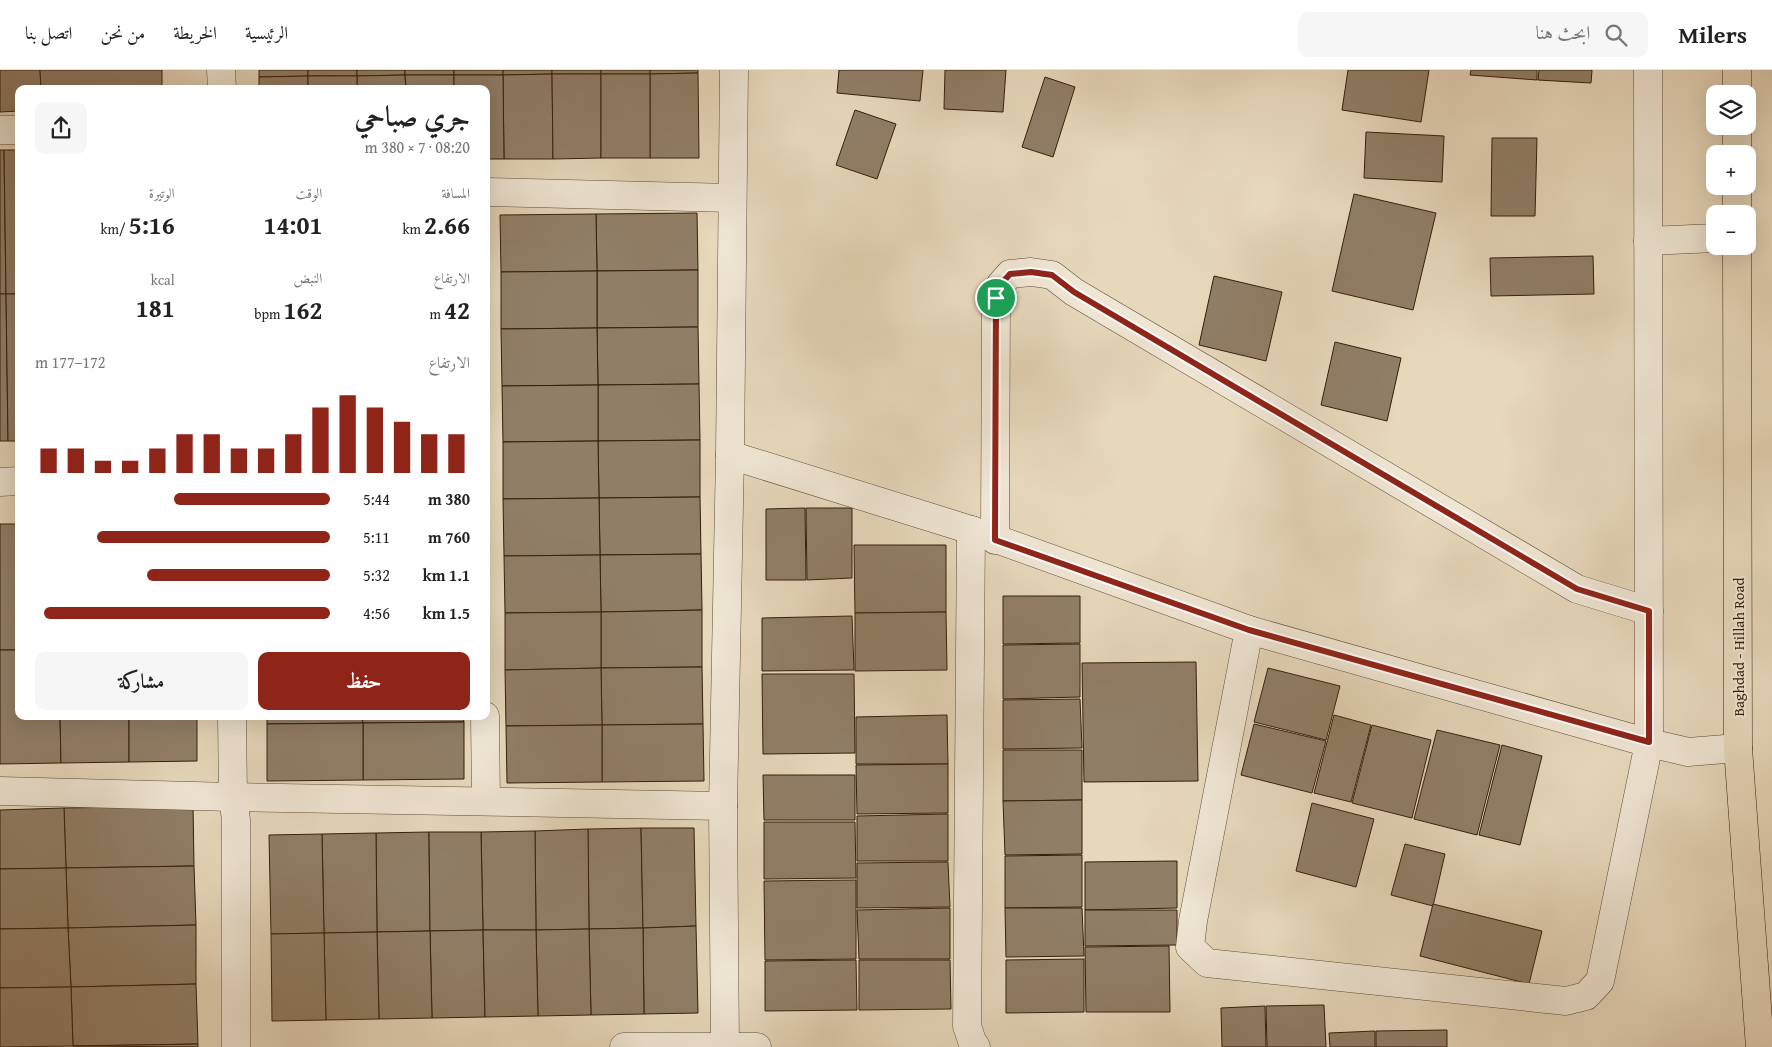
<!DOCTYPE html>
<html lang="ar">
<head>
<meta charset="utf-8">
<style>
  :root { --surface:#fff; --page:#f6f6f6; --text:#222; --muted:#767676; --line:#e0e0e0; --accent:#8f2418 }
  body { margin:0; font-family:"Gentium Book Plus",Amiri,serif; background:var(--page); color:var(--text); direction:rtl; height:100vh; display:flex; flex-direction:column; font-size:19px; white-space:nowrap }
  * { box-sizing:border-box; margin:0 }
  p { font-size:16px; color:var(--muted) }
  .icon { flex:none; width:28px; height:28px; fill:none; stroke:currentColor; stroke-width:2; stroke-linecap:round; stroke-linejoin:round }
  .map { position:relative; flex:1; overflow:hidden; direction:ltr }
  .panel { position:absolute; left:15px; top:15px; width:475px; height:635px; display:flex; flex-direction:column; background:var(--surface); border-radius:10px; box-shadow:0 5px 20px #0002; direction:rtl }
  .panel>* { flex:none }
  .buttons { position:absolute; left:1706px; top:15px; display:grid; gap:10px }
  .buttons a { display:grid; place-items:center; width:50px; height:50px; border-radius:10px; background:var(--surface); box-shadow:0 5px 20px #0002; font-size:25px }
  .pin { position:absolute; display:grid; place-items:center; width:42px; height:42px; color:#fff; margin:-21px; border:2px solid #fff; border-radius:50%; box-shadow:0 1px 5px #0007 }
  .round { display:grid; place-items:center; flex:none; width:52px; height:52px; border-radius:10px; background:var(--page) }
  .head { display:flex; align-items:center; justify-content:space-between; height:85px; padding:0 20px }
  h1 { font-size:28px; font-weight:800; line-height:38px }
  .metrics { display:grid; grid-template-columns:repeat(3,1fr); gap:8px; height:85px; padding:5px 20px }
  .metrics div { display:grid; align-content:center }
  .metrics b { font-size:25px; font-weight:800 }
  .metrics small { font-size:14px; font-weight:400 }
  .metrics p { font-size:14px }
  .chart { height:140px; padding:10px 20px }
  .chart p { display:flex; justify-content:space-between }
  .chart svg { width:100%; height:90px; margin-top:5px; stroke:var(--accent); stroke-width:6 }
  .cta { display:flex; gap:10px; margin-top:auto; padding:10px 20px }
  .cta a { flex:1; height:58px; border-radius:10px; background:var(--accent); color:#fff; font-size:20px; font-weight:800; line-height:58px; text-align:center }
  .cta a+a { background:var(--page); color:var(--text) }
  ul { padding:0 20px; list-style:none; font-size:16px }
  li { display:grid; grid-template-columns:80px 60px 1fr; align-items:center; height:38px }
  li i { height:12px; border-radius:6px; background:var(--accent) }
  header { display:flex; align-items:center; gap:30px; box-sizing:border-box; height:70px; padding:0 25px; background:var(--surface); border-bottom:1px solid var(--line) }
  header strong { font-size:24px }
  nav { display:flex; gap:28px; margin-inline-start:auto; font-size:18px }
  .search { width:350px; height:45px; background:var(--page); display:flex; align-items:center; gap:12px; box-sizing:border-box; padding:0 18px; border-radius:10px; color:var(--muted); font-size:19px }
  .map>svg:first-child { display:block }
  .building { fill:#917e67; stroke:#341e0c }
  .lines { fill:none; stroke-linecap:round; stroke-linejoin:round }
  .minor-casing { stroke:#614c38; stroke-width:29 }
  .primary-casing { stroke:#341e0c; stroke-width:29 }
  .minor { stroke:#efe5d3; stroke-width:28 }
  .primary { stroke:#e7d7bb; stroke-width:28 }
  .route-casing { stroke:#fff; stroke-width:10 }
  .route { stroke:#8f2418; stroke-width:6 }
  .labels { text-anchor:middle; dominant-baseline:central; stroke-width:4; stroke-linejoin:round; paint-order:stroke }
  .street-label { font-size:15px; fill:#341e0c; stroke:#efe5d3 }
</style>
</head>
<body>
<header>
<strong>Milers</strong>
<div class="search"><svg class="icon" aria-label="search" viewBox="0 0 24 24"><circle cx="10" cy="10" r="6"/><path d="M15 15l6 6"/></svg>ابحث هنا</div>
<nav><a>الرئيسية</a><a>الخريطة</a><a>من نحن</a><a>اتصل بنا</a></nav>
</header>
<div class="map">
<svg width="1772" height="977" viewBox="0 0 1772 977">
  <rect width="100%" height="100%" fill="#e7d7bb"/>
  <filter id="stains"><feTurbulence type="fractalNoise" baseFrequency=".004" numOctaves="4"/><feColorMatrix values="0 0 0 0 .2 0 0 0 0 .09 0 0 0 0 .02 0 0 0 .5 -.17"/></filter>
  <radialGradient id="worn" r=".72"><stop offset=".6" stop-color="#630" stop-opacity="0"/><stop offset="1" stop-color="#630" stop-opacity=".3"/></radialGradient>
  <!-- building -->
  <g class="building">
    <path d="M0,0H40L41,19H19V41L0,42Z"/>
    <path d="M40,0H162V19H41Z"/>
    <path d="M259,0H308V6L259,7Z"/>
    <rect x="308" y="0" width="49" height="6"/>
    <path d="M357,0H405V5L357,6Z"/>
    <rect x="405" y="0" width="49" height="5"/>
    <rect x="454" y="0" width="49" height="5"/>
    <path d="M503,0H552V4L503,5Z"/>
    <rect x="552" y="0" width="49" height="4"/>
    <rect x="601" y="0" width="49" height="4"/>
    <path d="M650,0H698V3L650,4Z"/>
    <path d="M839,0H923L920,31L837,23Z"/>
    <path d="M945,0H1006L1003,42L944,39Z"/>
    <path d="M1348,0H1429L1421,52L1342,40Z"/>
    <path d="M1471,0H1537V10L1470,5Z"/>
    <path d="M1539,0H1592L1591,13L1538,10Z"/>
    <path d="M698,3L699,88H650V4Z"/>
    <path d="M552,4L553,89H504L503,5Z"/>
    <path d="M552,4H601V88L553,89Z"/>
    <rect x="601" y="4" width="49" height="84"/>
    <path d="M405,5L406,19H357V6Z"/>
    <path d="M405,5H454V19H406Z"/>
    <path d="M454,5H503L504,89H486V19H454Z"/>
    <path d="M308,6V19H259V7Z"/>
    <rect x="308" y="6" width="49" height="13"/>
    <path d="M1045,7L1075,17L1053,87L1022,77Z"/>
    <path d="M855,40L896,54L877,109L836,95Z"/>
    <path d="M1366,62L1444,66L1442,112L1364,108Z"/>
    <path d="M1492,68H1537L1535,146H1491Z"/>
    <path d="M0,80H4L6,224H0Z"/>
    <path d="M4,80H19V224H6Z"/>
    <path d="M1354,124L1436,143L1413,240L1332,221Z"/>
    <path d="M697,143L698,200L597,201L596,144Z"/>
    <path d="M596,144L597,201L501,202L500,145Z"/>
    <path d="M1593,186L1594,224L1491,226L1490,188Z"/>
    <path d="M698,200V257L597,258V201Z"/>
    <path d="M597,201V258L501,259V202Z"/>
    <path d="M1214,206L1282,222L1266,291L1199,275Z"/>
    <path d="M0,224H6L8,371H0Z"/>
    <path d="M6,224H19V371H8Z"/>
    <path d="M698,257L699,314L598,315L597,258Z"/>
    <path d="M597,258L598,315L502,316L501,259Z"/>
    <path d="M1335,272L1401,288L1387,351L1321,335Z"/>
    <path d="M699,314L700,370L598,371V315Z"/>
    <path d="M598,315V371L503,372L502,316Z"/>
    <path d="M700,370V427L599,428L598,371Z"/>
    <path d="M598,371L599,428L503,429V372Z"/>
    <path d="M700,427L701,484L600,485L599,428Z"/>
    <path d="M599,428L600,485L504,486L503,429Z"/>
    <path d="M805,438L806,510H766V439Z"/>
    <path d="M806,438H852V508L807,510Z"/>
    <rect x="0" y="454" width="19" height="126"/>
    <path d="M854,475H946V542L855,543Z"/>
    <path d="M701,484L702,540L601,542L600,485Z"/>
    <path d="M600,485L601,542L505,543L504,486Z"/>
    <path d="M1003,526H1080V573L1003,574Z"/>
    <path d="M702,540V597L601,598V542Z"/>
    <path d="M601,542V598L505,600V543Z"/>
    <path d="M946,542L947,600L855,601V543Z"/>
    <path d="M852,546L854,600L762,601V548Z"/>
    <path d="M1080,574V627L1003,629V575Z"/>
    <path d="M0,580H19V646H60L61,693L0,694Z"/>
    <path d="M1196,592L1198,711L1084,712L1082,593Z"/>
    <path d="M702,597L703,654L602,655L601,598Z"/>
    <path d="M601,598L602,655L506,656L505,600Z"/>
    <path d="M1268,598L1340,616L1326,670L1254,652Z"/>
    <path d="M762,604H854L855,683L763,684Z"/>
    <path d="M1080,629L1082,678L1003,679V630Z"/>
    <path d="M947,645L948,694H856V647Z"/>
    <path d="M1334,645L1371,655L1351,732L1314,723Z"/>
    <path d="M60,646H129V692L61,693Z"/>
    <path d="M129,646H197V691L129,692Z"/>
    <path d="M267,646H362L363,653L267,654Z"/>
    <path d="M362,646H463L464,652L363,653Z"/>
    <path d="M464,652V709L363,710V653Z"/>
    <path d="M363,653V710L267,711V654Z"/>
    <path d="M703,654L704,711L602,712V655Z"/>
    <path d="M1254,654L1326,671L1312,723L1241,705Z"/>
    <path d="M602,655V712L507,713L506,656Z"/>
    <path d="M1372,655L1431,670L1412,748L1352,733Z"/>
    <path d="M1437,660L1500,675L1477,765L1414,749Z"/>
    <path d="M1502,675L1542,686L1520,775L1479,765Z"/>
    <path d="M1003,680H1082V730L1003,731Z"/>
    <path d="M948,694V743L857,744L856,695Z"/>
    <path d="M763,705H855V750H764Z"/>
    <path d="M1082,730V784L1005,785L1003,731Z"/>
    <path d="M1312,733L1374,749L1356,817L1296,801Z"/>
    <path d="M193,736L194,796L66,798L64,738Z"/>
    <path d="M64,738L66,798L0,799V740Z"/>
    <path d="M948,744V791H857V746Z"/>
    <path d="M764,752H855L856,808L764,809Z"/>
    <path d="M641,758L643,858L589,859L588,759Z"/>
    <path d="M641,758H694L696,856L643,858Z"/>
    <path d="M588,759L589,859L536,860L535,761Z"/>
    <path d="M535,761L536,860H483L481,762Z"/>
    <path d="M429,762L430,861L377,862L376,763Z"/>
    <path d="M429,762H481L483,860L430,861Z"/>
    <path d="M376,763L377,862L324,863L322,764Z"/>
    <path d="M322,764L324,863L271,864L269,765Z"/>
    <path d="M1405,774L1445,784L1433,836L1391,825Z"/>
    <path d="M1082,785V837L1005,838V786Z"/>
    <path d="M1177,791V838L1085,840V792Z"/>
    <path d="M948,792L950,837L857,838V793Z"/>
    <path d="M194,796L196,855L68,858L66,798Z"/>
    <path d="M66,798L68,858L0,859V799Z"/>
    <path d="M856,810V889L765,890L764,811Z"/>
    <path d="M1433,834L1542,861L1529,914L1420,886Z"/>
    <path d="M950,838V889H859L857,840Z"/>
    <path d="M1005,838H1082L1084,886L1006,887Z"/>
    <path d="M1085,840H1177V875L1085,876Z"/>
    <path d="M196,855V914L71,917L68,858Z"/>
    <path d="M696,856L698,943L644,944L643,858Z"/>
    <path d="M68,858L71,917L0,918V859Z"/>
    <path d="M643,858L644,944L591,945L589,859Z"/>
    <path d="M589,859L591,945L538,946L536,860Z"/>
    <path d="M483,860L485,947L432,948L430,861Z"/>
    <path d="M483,860H536L538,946L485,947Z"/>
    <path d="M430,861L432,948L379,949L377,862Z"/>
    <path d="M377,862L379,949L326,950L324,863Z"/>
    <path d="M324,863L326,950L272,951L271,864Z"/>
    <path d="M1169,876L1170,942H1086L1085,877Z"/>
    <path d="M1084,889V942L1006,943V890Z"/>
    <path d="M856,890L857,940L765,941V891Z"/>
    <path d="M859,890H950L951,939L859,940Z"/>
    <path d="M196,914L198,974L73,976L71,917Z"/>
    <path d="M71,917L73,976L0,977V918Z"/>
    <path d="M1324,935L1326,977H1267L1266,936Z"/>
    <path d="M1265,936L1266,977H1222L1221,938Z"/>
    <path d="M1447,960V977H1376V961Z"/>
    <path d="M1375,961V977H1330L1329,963Z"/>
    <path d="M198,974V977L73,976Z"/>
  </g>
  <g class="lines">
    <!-- minor casing -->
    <g class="minor-casing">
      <g id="minor">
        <path d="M221,0L222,19"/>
        <path d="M0,60H19"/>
        <path d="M486,122L732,128"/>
        <path d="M1648,171L1715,168"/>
        <path d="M730,385L971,460L1249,560L1649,673L1688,682L1738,678"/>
        <path d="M0,412L19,411"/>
        <path d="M971,460L967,956L972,971L976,977"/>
        <path d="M995,470L996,228L1001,214L1010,204L1031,202L1052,205L1074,222L1577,519L1649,541"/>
        <path d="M1249,560L1193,851L1190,877L1207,893L1566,931L1586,926L1600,911L1649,673L1648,0"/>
        <path d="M232,646L233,727L236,750V977"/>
        <path d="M485,646L486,731"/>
        <path d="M0,721L233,727L723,736"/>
        <path d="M624,977H757"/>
        <path d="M725,977L723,736L730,385L734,0"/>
      </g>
    </g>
    <!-- primary casing -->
    <g class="primary-casing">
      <g id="primary">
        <path d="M1737,0V24"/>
        <path d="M1737,56V84"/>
        <path d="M1737,116V144"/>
        <path d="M1737,176L1738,678L1760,977"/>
      </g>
    </g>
    <!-- minor -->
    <use href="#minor" class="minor"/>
    <!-- primary -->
    <use href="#primary" class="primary"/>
  </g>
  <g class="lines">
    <!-- route casing -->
    <g class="route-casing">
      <path id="route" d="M1031,202L1052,205L1074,222L1577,519L1649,541V672L1249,560L995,470L996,228L1001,214L1010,204Z"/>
    </g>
    <!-- route -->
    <use href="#route" class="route"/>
  </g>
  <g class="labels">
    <!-- street labels -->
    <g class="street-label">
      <text transform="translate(1738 577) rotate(-90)">Baghdad - Hillah Road</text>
    </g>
  </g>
  <rect width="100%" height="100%" filter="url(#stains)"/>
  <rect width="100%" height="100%" fill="url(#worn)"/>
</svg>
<div class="buttons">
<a><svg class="icon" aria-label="layers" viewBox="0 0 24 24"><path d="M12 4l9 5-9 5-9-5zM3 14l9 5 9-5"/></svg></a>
<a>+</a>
<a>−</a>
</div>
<div class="pin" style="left:996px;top:228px;background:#1e9e55"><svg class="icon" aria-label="arrive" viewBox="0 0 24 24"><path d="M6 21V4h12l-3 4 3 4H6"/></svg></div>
<section class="panel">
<div class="head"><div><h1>جري صباحي</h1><p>08:20 · 7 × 380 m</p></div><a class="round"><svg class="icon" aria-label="share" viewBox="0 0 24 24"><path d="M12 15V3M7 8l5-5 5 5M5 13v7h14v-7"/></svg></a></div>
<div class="metrics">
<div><p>المسافة</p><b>2.66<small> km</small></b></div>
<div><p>الوقت</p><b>14:01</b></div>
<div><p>الوتيرة</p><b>5:16<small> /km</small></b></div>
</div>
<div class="metrics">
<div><p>الارتفاع</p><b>42<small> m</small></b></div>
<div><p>النبض</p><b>162<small> bpm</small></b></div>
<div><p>kcal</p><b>181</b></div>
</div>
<div class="chart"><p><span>الارتفاع</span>172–177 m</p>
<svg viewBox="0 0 160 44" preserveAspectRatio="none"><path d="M5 44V32M15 44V32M25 44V38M35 44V38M45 44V32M55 44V25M65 44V25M75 44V32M85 44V32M95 44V25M105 44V12M115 44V6M125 44V12M135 44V19M145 44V25M155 44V25"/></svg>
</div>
<ul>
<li><b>380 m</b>5:44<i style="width:53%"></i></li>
<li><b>760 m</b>5:11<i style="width:79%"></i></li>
<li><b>1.1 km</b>5:32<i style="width:62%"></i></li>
<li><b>1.5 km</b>4:56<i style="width:97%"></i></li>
</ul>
<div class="cta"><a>حفظ</a><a>مشاركة</a></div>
</section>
</div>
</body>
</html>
